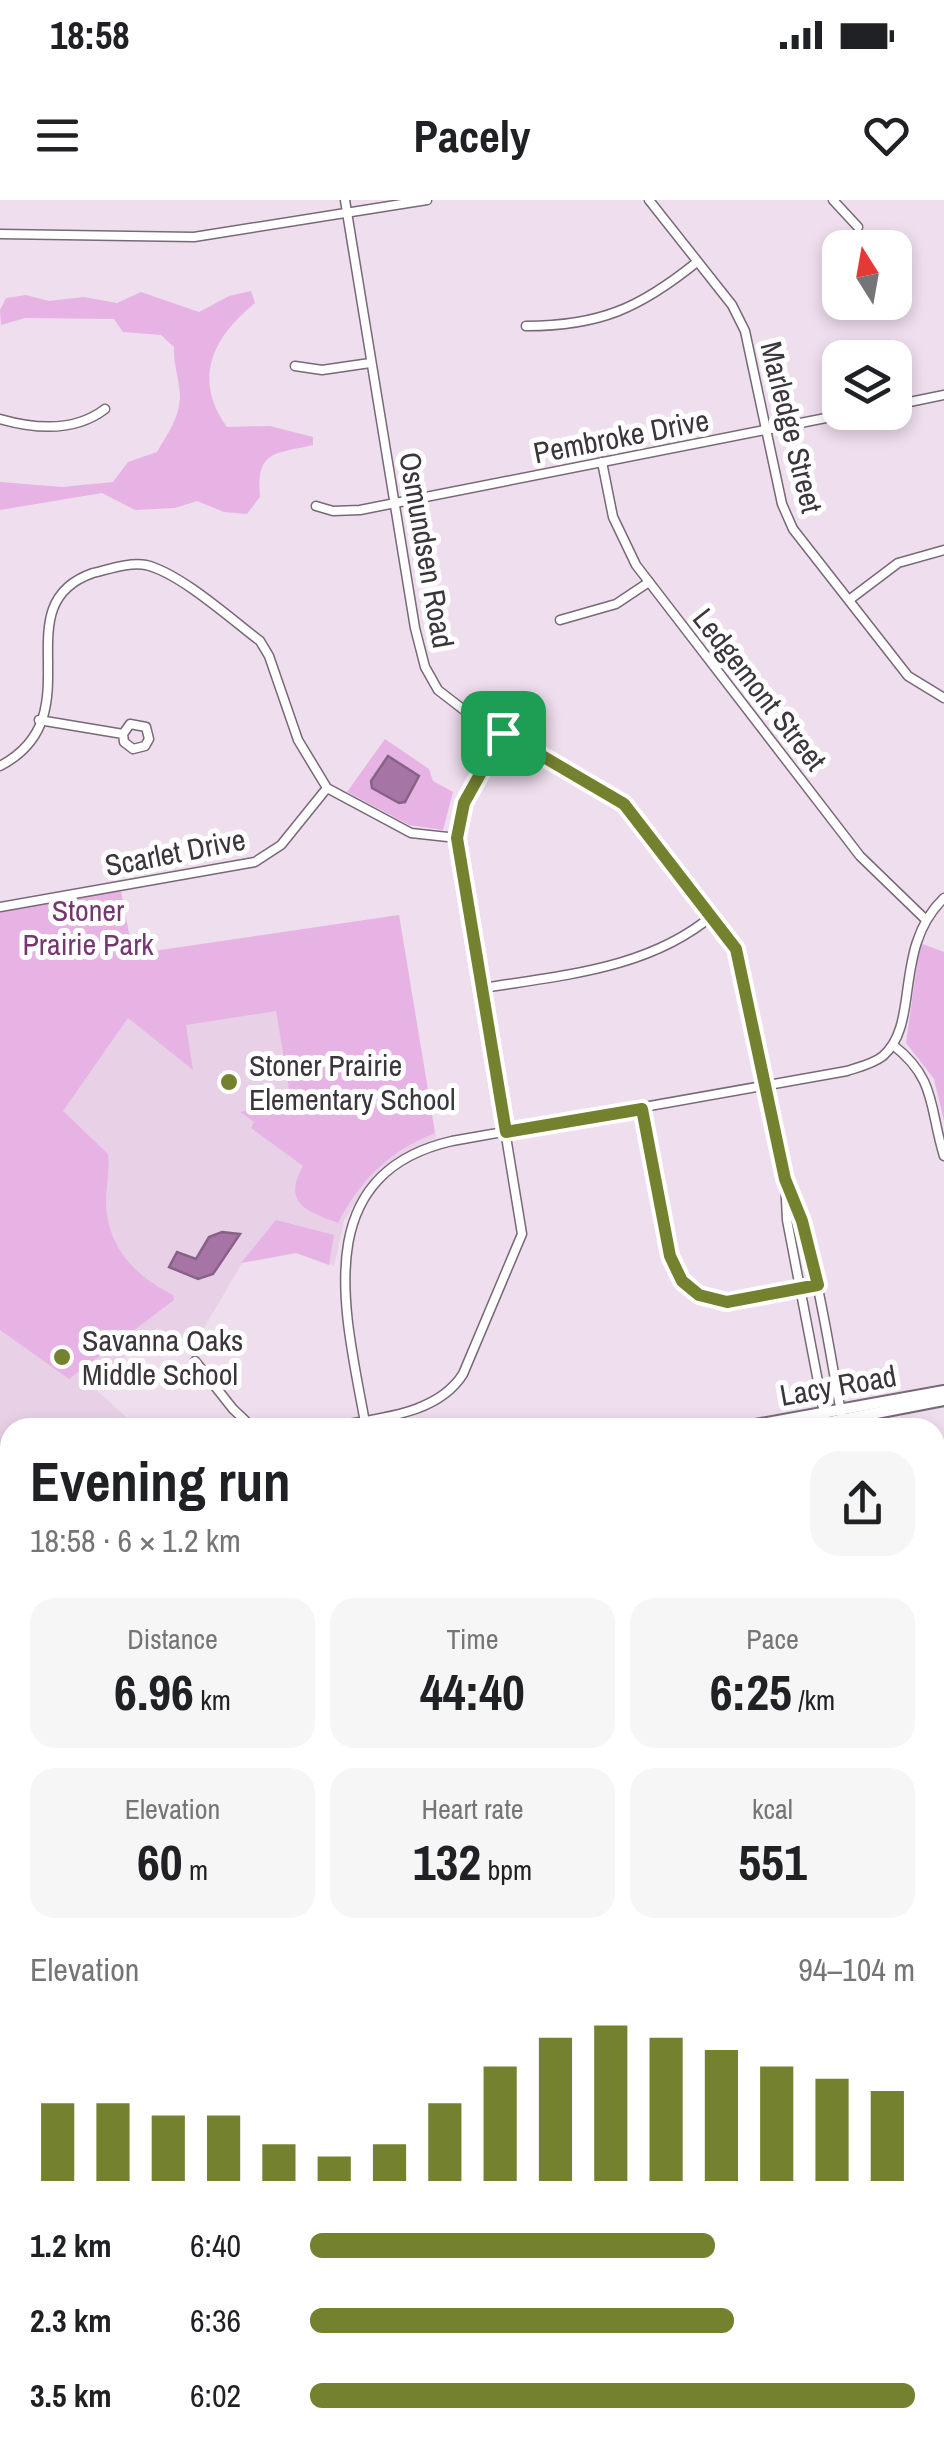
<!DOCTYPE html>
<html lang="en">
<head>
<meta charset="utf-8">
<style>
  :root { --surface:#fff; --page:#f6f6f6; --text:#202124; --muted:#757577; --accent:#748230 }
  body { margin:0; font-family:"Archivo Narrow",sans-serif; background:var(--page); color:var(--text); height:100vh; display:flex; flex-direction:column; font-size:38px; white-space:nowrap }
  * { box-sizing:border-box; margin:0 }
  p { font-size:32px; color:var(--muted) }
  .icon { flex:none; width:55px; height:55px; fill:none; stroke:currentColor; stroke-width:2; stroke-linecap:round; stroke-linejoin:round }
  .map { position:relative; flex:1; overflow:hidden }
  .details { position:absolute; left:0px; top:1218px; width:945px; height:1038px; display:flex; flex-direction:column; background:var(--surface); border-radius:30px 30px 0 0; box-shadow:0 5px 15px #0003 }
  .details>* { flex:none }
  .needle { width:65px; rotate:349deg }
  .buttons { position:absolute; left:822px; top:30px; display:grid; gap:20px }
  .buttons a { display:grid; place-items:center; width:90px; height:90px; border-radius:20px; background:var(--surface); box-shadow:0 5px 15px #0003; font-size:50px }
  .pin { position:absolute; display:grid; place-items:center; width:85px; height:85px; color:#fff; margin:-42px; border-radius:20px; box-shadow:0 5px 15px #0006 }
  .round { display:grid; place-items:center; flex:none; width:105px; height:105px; border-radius:30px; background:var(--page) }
  .headline { display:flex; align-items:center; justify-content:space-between; height:170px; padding:0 30px }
  h1 { font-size:55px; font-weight:700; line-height:75px }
  .metrics { display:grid; grid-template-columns:repeat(3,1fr); gap:15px; height:170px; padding:10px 30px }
  .metrics div { display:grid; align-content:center; border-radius:25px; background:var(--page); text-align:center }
  .metrics b { font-size:50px; font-weight:700 }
  .metrics small { font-size:28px; font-weight:400 }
  .metrics p { font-size:28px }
  .chart { height:280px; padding:20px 30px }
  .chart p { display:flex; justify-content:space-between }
  .chart svg { width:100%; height:180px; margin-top:10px; stroke:var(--accent); stroke-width:6 }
  ul { padding:0 30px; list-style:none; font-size:32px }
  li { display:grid; grid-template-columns:160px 120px 1fr; align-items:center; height:75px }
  li i { height:25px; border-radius:12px; background:var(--accent) }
  .status { display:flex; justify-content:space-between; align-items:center; height:70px; padding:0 50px; background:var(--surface); direction:ltr }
  .status svg { height:28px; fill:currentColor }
  header { display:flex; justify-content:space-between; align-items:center; height:130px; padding:0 30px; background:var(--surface); font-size:45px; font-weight:700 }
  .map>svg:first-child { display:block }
  .built { fill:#e8d1e6 }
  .green { fill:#e7b3e4 }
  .water { fill:#a775a5; stroke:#876286; stroke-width:2.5 }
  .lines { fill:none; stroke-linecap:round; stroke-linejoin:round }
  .stream { stroke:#876286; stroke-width:2.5 }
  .street-casing { stroke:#776976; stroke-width:11 }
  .secondary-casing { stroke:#776976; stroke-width:14 }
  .street { stroke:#fff; stroke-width:8 }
  .secondary { stroke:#fff; stroke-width:10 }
  .route-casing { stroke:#fff; stroke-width:20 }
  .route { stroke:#748230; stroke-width:12 }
  .poi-dot { fill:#748230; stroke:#fff; stroke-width:4 }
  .labels { text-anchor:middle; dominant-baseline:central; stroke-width:10; stroke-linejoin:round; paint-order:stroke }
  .street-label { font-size:30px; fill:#3c363c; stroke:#fff }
  .park-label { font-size:30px; fill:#753673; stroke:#fff }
  .poi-label { font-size:30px; fill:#3c363c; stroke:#fff; text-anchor:start }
</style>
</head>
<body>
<div class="status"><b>18:58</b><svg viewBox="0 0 49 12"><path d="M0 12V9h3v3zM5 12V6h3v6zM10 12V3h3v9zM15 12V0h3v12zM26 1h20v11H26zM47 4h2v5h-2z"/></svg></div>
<header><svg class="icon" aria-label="menu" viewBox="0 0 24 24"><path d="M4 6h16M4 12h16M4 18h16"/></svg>Pacely<svg class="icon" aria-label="heart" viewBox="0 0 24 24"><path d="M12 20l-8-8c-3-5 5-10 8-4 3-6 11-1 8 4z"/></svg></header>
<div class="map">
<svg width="944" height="2253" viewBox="0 0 944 2253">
  <rect width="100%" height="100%" fill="#efdeee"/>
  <!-- built -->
  <path class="built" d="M399,715L436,938L388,964L362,992L344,1021L334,1066L296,1053L242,1063L196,1142L182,1145L157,1128L91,1185L137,1227L10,1228V1379L0,1381V992L16,774Z"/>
  <!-- green -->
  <g class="green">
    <path d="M251,91L255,103C213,137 192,179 227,227L270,226L313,237V245C273,254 256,251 260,297L247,314L224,312L197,301L175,308L135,310L102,293L0,310V282L62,287L113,282L128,262L157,252C167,235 179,218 180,198C180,181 173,165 174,147L161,135L123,132L114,119L25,118L1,125L0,110L6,98L26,95L49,101L84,97L117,103L141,92L199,112L229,96Z"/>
    <path d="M385,539L429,569L433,581L453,592L443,630L409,625L347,592Z"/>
    <path d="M120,686L133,754L399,715L435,933C388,952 362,978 338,1023C307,1011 282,1004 303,966L251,928L254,922L240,912L291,901L276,811L186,825L193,870L128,818L63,911L108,954C110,970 106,986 106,1002C107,1047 135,1076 173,1095L174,1100L69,1179L0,1130V711Z"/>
    <path d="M920,743L944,752V921L934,879L906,843Z"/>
    <path d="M276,1020L334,1035L329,1065L296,1053L241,1063Z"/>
    <path d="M5,1264L10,1270V1379L0,1381V1271Z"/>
    <path d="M935,1665L944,1669V2027L935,2029Z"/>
  </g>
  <!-- water -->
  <g class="water">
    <path d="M388,556L419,576L405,602L399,603L372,588L371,581Z"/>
    <path d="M222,1032L240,1034L213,1074L198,1079L169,1067L177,1052L196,1059L209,1037Z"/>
  </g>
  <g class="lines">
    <!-- stream -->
    <path class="stream" d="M939,1801L944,1797"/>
    <!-- street casing -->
    <g class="street-casing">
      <g id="street">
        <path d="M345,0L415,428L425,467L438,490L469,514L625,603L736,749L785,979L787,1020L825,1218"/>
        <path d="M649,0L732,105L745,131L782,304L793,329L908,476L944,498"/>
        <path d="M833,0L858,27"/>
        <path d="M0,34L194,37L427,0"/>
        <path d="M526,126C600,126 640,108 697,62"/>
        <path d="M295,166L322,170L370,163"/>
        <path d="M895,205L944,195"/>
        <path d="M0,219C35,229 75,232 105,209"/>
        <path d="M602,262L613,317L636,365L860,656L924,718"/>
        <path d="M316,306L333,311L360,310L856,212"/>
        <path d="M849,400L898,363L944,350"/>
        <path d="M560,420L616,404L649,382"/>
        <path d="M39,520L123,534L124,542L133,549L145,546L149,539L146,527L130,524L123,534"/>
        <path d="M0,566C97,515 0,405 93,373C110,369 129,362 146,365C180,373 231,419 260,441L269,456L298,540L327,588L411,633L457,638"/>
        <path d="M0,707L255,662L281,645L327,588"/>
        <path d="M483,788C564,775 649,769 713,715"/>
        <path d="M893,845C937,879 929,908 944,956"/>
        <path d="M642,909L670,1056L682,1081L699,1095L727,1102L818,1085"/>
        <path d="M789,989C819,1065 828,1147 844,1228"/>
        <path d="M195,1161L233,1209L253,1228"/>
        <path d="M327,1228C372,1218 436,1217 463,1174L522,1034L457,638L464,603L503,533"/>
        <path d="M366,1228C347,1120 304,975 452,941L847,871C859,867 873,864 883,856C921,823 892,748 944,698"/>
        <path d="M935,1425L944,1424"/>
        <path d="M935,1655L944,1659"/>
        <path d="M805,2245L806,2253"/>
      </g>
    </g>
    <!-- secondary casing -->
    <g class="secondary-casing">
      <g id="secondary">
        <path d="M739,1228L944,1191"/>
        <path d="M799,1228L944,1200"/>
        <path d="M0,1391L10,1389"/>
      </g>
    </g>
    <!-- street -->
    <use href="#street" class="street"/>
    <!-- secondary -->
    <use href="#secondary" class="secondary"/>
  </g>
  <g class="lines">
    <!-- route casing -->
    <g class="route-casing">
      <path id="route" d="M503,533L624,604L736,749L785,979L802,1021L818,1085L727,1102L699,1095L682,1081L670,1056L642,909L506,932L457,638L464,603Z"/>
    </g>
    <!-- route -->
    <use href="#route" class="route"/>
  </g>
  <!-- markers -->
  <g class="poi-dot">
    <circle cx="229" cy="882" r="10"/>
    <circle cx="62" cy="1157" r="10"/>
  </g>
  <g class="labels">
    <!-- street labels -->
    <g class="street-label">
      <text transform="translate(792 227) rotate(76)">Marledge Street</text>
      <text transform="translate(621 236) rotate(-11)">Pembroke Drive</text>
      <text transform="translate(427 350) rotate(80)">Osmundsen Road</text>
      <text transform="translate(760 489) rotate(52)">Ledgemont Street</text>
      <text transform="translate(175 652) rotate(-11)">Scarlet Drive</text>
      <text transform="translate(838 1185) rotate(-10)">Lacy Road</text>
    </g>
    <!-- park labels -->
    <g class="park-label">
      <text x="88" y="710">Stoner<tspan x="88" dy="34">Prairie Park</tspan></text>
    </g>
    <!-- poi labels -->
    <g class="poi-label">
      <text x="249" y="865">Stoner Prairie<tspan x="249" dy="34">Elementary School</tspan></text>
      <text x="82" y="1140">Savanna Oaks<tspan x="82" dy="34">Middle School</tspan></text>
    </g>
  </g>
</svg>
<div class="buttons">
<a><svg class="needle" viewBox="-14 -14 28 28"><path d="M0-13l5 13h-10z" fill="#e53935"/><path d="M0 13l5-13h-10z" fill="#757577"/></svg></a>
<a><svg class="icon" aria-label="layers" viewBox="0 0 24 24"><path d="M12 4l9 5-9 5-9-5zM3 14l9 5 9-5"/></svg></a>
</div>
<div class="pin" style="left:503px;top:533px;background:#1e9e55"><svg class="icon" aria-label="arrive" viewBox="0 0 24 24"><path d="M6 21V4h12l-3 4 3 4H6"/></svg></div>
<section class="details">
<div class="headline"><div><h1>Evening run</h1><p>18:58 · 6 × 1.2 km</p></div><a class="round"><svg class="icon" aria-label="share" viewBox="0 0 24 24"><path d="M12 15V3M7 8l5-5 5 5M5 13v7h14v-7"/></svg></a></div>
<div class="metrics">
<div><p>Distance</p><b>6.96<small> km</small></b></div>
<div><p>Time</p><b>44:40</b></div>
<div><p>Pace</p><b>6:25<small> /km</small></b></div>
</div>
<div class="metrics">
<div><p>Elevation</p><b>60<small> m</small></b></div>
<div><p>Heart rate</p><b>132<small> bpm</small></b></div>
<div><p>kcal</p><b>551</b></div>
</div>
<div class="chart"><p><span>Elevation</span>94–104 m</p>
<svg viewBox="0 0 160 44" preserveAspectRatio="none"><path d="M5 44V25M15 44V25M25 44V28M35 44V28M45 44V35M55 44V38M65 44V35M75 44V25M85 44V16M95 44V9M105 44V6M115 44V9M125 44V12M135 44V16M145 44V19M155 44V22"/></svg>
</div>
<ul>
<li><b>1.2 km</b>6:40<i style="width:67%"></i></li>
<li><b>2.3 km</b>6:36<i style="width:70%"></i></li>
<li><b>3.5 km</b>6:02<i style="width:100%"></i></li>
</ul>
</section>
</div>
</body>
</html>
